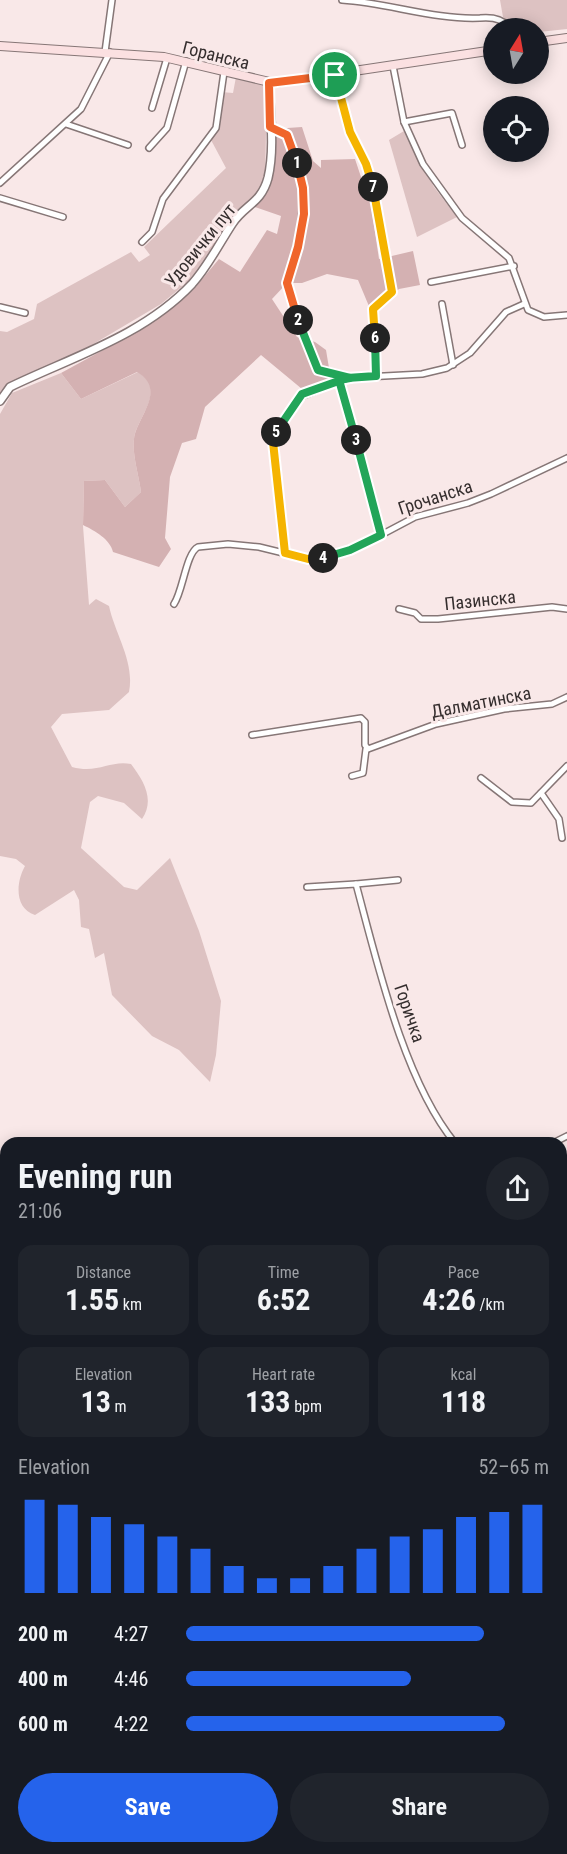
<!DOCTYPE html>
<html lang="en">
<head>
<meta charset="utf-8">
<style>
  :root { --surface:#171b24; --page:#20242c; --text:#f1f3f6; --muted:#9ea1a6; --accent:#2563eb }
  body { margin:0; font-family:"Roboto Condensed",sans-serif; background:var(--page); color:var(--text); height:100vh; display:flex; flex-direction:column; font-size:22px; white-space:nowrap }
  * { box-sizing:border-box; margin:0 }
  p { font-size:20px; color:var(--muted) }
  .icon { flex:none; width:33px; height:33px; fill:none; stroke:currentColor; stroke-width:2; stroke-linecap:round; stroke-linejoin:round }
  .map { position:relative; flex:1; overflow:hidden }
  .side { position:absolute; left:0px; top:1137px; width:567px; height:717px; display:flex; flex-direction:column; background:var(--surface); border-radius:18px 18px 0 0; box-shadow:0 3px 15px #0003 }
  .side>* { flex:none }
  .needle { width:39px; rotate:11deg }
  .buttons { position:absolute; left:483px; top:18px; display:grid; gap:12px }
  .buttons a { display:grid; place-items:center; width:66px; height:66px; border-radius:50%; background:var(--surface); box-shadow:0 3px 15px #0003; font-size:30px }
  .pin { position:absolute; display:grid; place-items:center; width:51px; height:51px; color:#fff; margin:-26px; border:3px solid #fff; border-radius:50%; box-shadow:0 2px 6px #0007 }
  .km { position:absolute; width:30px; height:30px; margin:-15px; border-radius:50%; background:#222; color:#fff; font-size:16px; line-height:30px; text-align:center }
  .round { display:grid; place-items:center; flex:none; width:63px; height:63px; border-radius:32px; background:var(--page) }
  .headline { display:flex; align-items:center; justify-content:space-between; height:102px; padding:0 18px }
  h1 { font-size:33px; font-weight:700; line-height:45px }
  .metrics { display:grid; grid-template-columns:repeat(3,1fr); gap:9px; height:102px; padding:6px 18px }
  .metrics div { display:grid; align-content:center; border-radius:15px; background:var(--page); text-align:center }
  .metrics b { font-size:30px; font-weight:700 }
  .metrics small { font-size:16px; font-weight:400 }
  .metrics p { font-size:16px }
  .chart { height:168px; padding:12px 18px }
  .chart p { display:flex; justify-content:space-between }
  .chart svg { width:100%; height:108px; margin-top:6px; stroke:var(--accent); stroke-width:6 }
  .cta { display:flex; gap:12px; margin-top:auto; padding:12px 18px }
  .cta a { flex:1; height:69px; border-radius:36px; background:var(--accent); color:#fff; font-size:24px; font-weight:700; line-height:69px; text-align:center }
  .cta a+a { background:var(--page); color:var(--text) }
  ul { padding:0 18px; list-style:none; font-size:20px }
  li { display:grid; grid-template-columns:96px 72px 1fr; align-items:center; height:45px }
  li i { height:15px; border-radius:8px; background:var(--accent) }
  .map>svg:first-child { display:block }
  .green { fill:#ddc2c2 }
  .forest { fill:#d4b1b2 }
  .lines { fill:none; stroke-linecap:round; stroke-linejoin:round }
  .minor-casing { stroke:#867676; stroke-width:8 }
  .tertiary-casing { stroke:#867676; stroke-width:10 }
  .secondary-casing { stroke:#867676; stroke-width:10 }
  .minor { stroke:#fff; stroke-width:5 }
  .tertiary { stroke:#fff; stroke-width:7 }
  .secondary { stroke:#fbe0e1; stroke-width:8 }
  .split-1-casing { stroke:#fff; stroke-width:12 }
  .split-2-casing { stroke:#fff; stroke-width:12 }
  .split-3-casing { stroke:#fff; stroke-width:12 }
  .split-4-casing { stroke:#fff; stroke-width:12 }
  .split-5-casing { stroke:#fff; stroke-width:12 }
  .split-6-casing { stroke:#fff; stroke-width:12 }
  .split-7-casing { stroke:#fff; stroke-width:12 }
  .split-8-casing { stroke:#fff; stroke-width:12 }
  .split-1 { stroke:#f0652b; stroke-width:8 }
  .split-2 { stroke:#f0652b; stroke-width:8 }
  .split-3 { stroke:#22a559; stroke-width:8 }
  .split-4 { stroke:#22a559; stroke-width:8 }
  .split-5 { stroke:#f5b400; stroke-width:8 }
  .split-6 { stroke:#22a559; stroke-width:8 }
  .split-7 { stroke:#f5b400; stroke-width:8 }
  .split-8 { stroke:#f5b400; stroke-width:8 }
  .labels { text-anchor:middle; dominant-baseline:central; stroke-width:6; stroke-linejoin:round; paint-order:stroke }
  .street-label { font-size:18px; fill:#352e2e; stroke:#f9e8e8 }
</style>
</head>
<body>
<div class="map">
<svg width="567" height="1854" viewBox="0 0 567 1854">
  <rect width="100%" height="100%" fill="#f9e8e8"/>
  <!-- green -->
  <g class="green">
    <path d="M500,0H567V29L539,32L538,28H515L503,17Z"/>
    <path d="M236,77L267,85L265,181L189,281L161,304L85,349L7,385L0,396V331L7,332L34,319L37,304L131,252L139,262L150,255L144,247L226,168L211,140L220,122L221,92L233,93Z"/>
    <path d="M404,131L434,187L457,217L417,237L389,140Z"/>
    <path d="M138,372C168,390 136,418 134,439C132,455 139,476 141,492L125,507L105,480L84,481L83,526L89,605L96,599L109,606C115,634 135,662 129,692L109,710L62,714L51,727L72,767C98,774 110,760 131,764C144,781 155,800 142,819L124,803L98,796L90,802L81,848L124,887L137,890L170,858L199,931L221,1001L216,1055L210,1082L179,1050L152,1036L112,995L104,953L95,958L89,929L81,927L79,900L74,890L35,915C14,908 16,882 25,866L16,859L0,856V414L12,393L61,373L81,399Z"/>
  </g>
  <!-- forest -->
  <path class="forest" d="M302,127L313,161L321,168V160L355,159L362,180L367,179L379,259L413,251L420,285L399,289L371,311L358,280L327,274L302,283H287L272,299L297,337L315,342L326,350L331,380L302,389L261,355L205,407L196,439L182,443L170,477L165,538L171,549L159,567L113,552C110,539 95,531 83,525L84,481L105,480L125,507L141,492C139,476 132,455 134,439C136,418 168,390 137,372L81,399L61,373L138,331L193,290L219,259L240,272L267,230L277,234L281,216L255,207L270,185L273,129Z"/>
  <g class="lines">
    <!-- minor casing -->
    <g class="minor-casing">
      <g id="minor">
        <path d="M342,0C389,3 434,20 480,18C491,17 503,18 509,28"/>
        <path d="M105,52L112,0"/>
        <path d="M393,66L404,122L423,164L462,218L509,258L528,310L544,317L567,315"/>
        <path d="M335,75L350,132L366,164L374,189L392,292L373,311L376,376"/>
        <path d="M152,108L167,58"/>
        <path d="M404,122L452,113L462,145"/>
        <path d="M66,124L128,145"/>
        <path d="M270,127L283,132L289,138L303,188L301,233L287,283L292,305L316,368L327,374L346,377"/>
        <path d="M149,148L167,128L186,61"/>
        <path d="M0,183L81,109L110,52"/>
        <path d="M0,198L63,217"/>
        <path d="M142,242L152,232L163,199L216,128L224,72"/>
        <path d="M431,282L514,266"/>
        <path d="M442,304L453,365"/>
        <path d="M0,307L25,313"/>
        <path d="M339,380L381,535"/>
        <path d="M285,553L274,436L298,398L347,378L422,374L447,368L470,353L506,312L524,304"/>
        <path d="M174,604C183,591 186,553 198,547L228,544L259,547L308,559L324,558L364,544L415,517L468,503L491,494L567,458"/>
        <path d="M399,609L415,613L421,619H438L552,607L567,609"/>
        <path d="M252,735L361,718L365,722V745L368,749L436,724L504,709L552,704L567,697"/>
        <path d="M352,776L363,773L366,749"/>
        <path d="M481,778L512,802L531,803L567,766"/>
        <path d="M541,793L559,819L562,838"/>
        <path d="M356,884L398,880"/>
        <path d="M307,887L356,884C377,962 404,1081 455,1143"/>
        <path d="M553,1143L567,1136"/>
        <path d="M561,1325L567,1320"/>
        <path d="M0,1385L6,1382"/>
        <path d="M0,1683L6,1681"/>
      </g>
    </g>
    <!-- tertiary casing -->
    <g class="tertiary-casing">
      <path id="tertiary" d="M0,401L10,387C72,357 143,336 192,284C208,266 219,244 232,224C244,205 261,204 268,178C275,149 270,113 269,83"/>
    </g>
    <!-- secondary casing -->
    <g class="secondary-casing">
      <g id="secondary">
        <path d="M538,42L567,38"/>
        <path d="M0,46L164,57L274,83L494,50"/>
      </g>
    </g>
    <!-- minor -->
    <use href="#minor" class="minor"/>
    <!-- tertiary -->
    <use href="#tertiary" class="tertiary"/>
    <!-- secondary -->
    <use href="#secondary" class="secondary"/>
  </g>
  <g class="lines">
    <!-- split-1 casing -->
    <g class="split-1-casing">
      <path id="split-1" d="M297,163L287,135L270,127L269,83L335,75"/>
    </g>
    <!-- split-2 casing -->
    <g class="split-2-casing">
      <path id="split-2" d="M297,163L303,188L304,214L298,247L287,283L298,320"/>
    </g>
    <!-- split-3 casing -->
    <g class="split-3-casing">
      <path id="split-3" d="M298,320L318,370L350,378L339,380L356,440"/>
    </g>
    <!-- split-4 casing -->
    <g class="split-4-casing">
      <path id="split-4" d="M323,558L350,550L381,535L356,440"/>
    </g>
    <!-- split-5 casing -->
    <g class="split-5-casing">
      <path id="split-5" d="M276,432L273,442L285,553L308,559L323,558"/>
    </g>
    <!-- split-6 casing -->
    <g class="split-6-casing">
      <path id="split-6" d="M276,432L302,394L347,378L376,376L375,338"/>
    </g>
    <!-- split-7 casing -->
    <g class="split-7-casing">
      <path id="split-7" d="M373,187L392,292L373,309L375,338"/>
    </g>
    <!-- split-8 casing -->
    <g class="split-8-casing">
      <path id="split-8" d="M335,75L350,132L366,164L373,187"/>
    </g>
    <!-- split-1 -->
    <use href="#split-1" class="split-1"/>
    <!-- split-2 -->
    <use href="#split-2" class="split-2"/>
    <!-- split-3 -->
    <use href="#split-3" class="split-3"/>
    <!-- split-4 -->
    <use href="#split-4" class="split-4"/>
    <!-- split-5 -->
    <use href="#split-5" class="split-5"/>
    <!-- split-6 -->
    <use href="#split-6" class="split-6"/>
    <!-- split-7 -->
    <use href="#split-7" class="split-7"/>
    <!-- split-8 -->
    <use href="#split-8" class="split-8"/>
  </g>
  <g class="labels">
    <!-- street labels -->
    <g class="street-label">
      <text transform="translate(216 55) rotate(14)">Горанска</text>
      <text transform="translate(200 245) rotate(-51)">Удовички пут</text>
      <text transform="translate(435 497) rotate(-18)">Грочанска</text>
      <text transform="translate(480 600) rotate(-6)">Пазинска</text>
      <text transform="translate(481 702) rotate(-11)">Далматинска</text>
      <text transform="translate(410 1013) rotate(71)">Горичка</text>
    </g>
  </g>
</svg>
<div class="buttons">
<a><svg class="needle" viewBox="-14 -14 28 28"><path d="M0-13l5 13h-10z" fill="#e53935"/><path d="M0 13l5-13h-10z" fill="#9ea1a6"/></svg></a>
<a><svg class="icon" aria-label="locate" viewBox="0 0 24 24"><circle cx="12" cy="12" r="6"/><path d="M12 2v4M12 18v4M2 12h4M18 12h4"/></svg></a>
</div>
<div class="pin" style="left:335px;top:75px;background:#1e9e55"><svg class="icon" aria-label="arrive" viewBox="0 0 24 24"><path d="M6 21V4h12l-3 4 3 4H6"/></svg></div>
<b class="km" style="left:297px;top:163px">1</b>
<b class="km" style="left:298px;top:320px">2</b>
<b class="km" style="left:356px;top:440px">3</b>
<b class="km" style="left:323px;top:558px">4</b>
<b class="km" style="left:276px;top:432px">5</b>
<b class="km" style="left:375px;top:338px">6</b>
<b class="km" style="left:373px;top:187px">7</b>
<section class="side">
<div class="headline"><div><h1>Evening run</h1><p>21:06</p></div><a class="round"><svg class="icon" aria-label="share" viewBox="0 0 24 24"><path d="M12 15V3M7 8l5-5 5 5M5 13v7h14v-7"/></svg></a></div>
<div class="metrics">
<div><p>Distance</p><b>1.55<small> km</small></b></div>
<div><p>Time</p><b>6:52</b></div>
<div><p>Pace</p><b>4:26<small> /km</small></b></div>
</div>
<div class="metrics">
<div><p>Elevation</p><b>13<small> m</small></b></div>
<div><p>Heart rate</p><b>133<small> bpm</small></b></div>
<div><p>kcal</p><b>118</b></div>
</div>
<div class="chart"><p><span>Elevation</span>52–65 m</p>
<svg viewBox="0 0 160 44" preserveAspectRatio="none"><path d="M5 44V6M15 44V8M25 44V13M35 44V16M45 44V21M55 44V26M65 44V33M75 44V38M85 44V38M95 44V33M105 44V26M115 44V21M125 44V18M135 44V13M145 44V11M155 44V8"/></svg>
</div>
<ul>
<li><b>200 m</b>4:27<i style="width:82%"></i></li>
<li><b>400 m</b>4:46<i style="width:62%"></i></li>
<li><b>600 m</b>4:22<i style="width:88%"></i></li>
</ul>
<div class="cta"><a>Save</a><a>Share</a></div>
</section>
</div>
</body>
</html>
